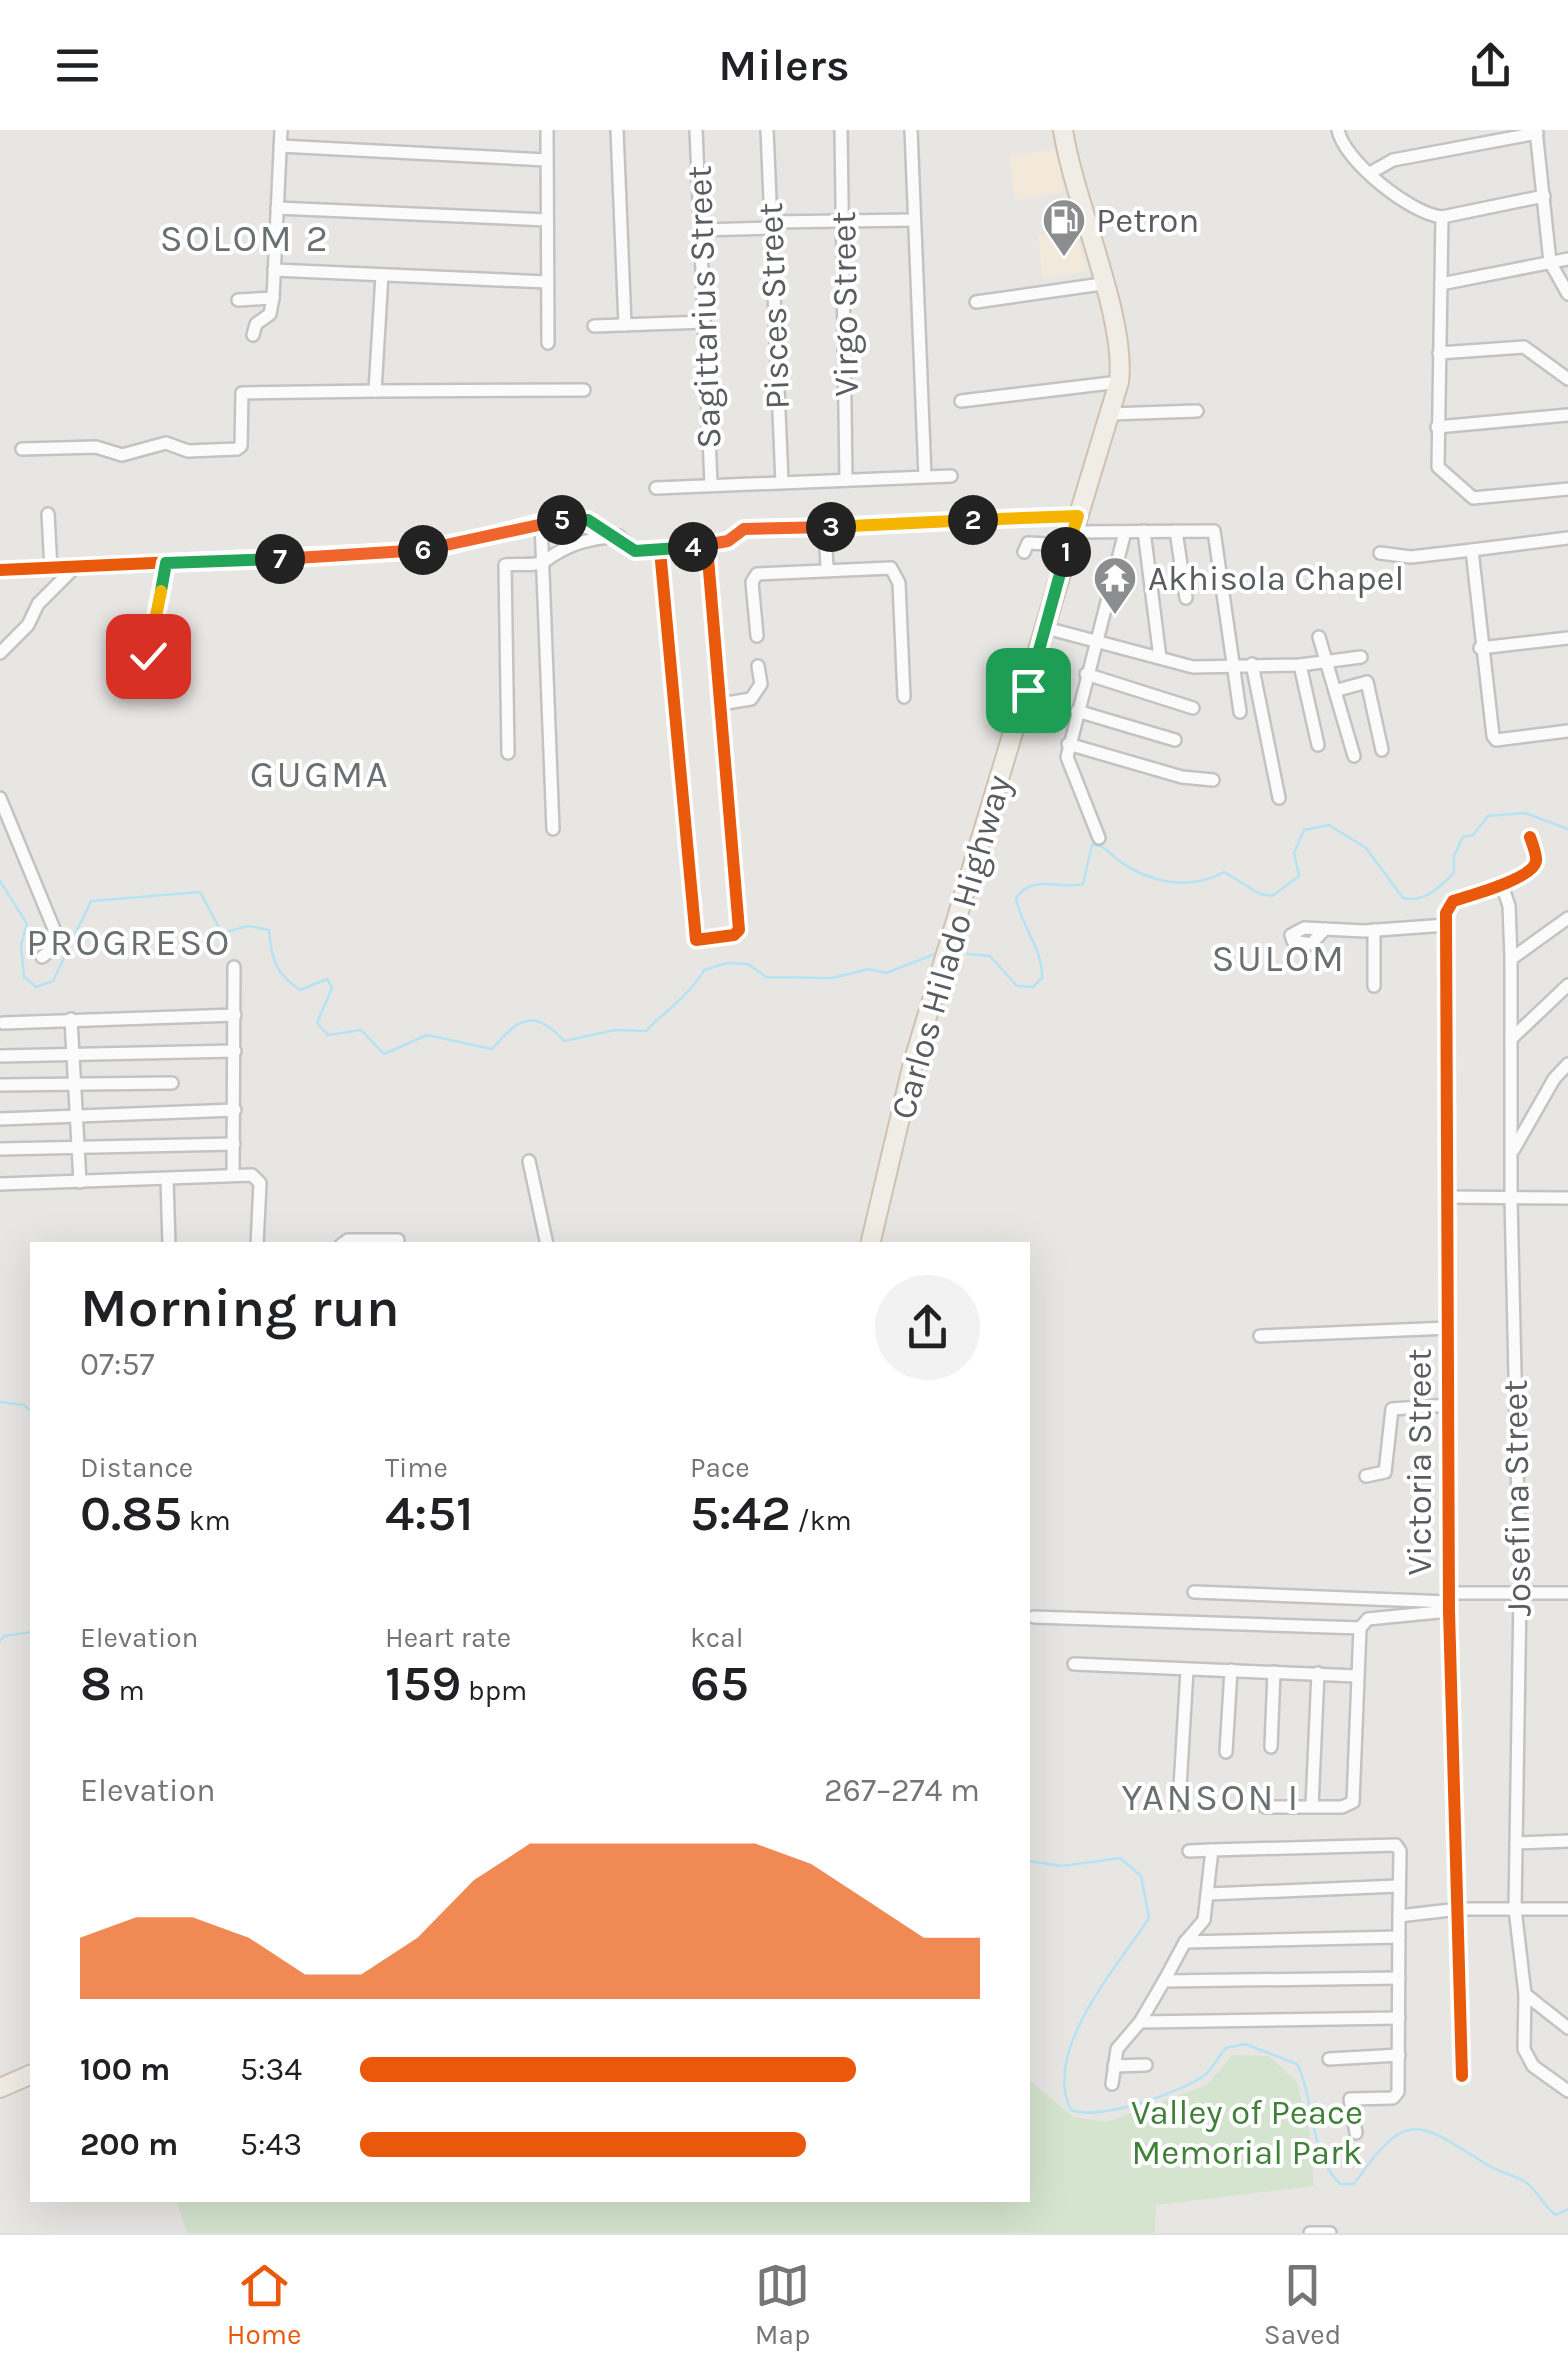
<!DOCTYPE html>
<html lang="en">
<head>
<meta charset="utf-8">
<style>
  :root { --surface:#fff; --page:#f2f2f2; --text:#202124; --muted:#757577; --line:#e0e0e0; --accent:#ea580c }
  body { margin:0; font-family:Karla,sans-serif; background:var(--page); color:var(--text); height:100vh; display:flex; flex-direction:column; font-size:38px; white-space:nowrap }
  * { box-sizing:border-box; margin:0 }
  p { font-size:32px; color:var(--muted) }
  .icon { flex:none; width:55px; height:55px; fill:none; stroke:currentColor; stroke-width:2; stroke-linecap:round; stroke-linejoin:round }
  .map { position:relative; flex:1; overflow:hidden }
  .panel { position:absolute; left:30px; top:1112px; width:1000px; height:960px; display:flex; flex-direction:column; background:var(--surface); border-radius:0px; box-shadow:0 10px 40px #0002 }
  .panel>* { flex:none }
  .pin { position:absolute; display:grid; place-items:center; width:85px; height:85px; color:#fff; margin:-42px; border-radius:20px; box-shadow:0 5px 15px #0006 }
  .km { position:absolute; width:50px; height:50px; margin:-25px; border-radius:50%; background:#222; color:#fff; font-size:28px; line-height:50px; text-align:center }
  .round { display:grid; place-items:center; flex:none; width:105px; height:105px; border-radius:52px; background:var(--page) }
  .headline { display:flex; align-items:center; justify-content:space-between; height:170px; padding:0 50px }
  h1 { font-size:55px; font-weight:600; line-height:75px }
  .stats { display:grid; grid-template-columns:repeat(3,1fr); gap:15px; height:170px; padding:10px 50px }
  .stats div { display:grid; align-content:center }
  .stats b { font-size:50px; font-weight:600 }
  .stats small { font-size:28px; font-weight:400 }
  .stats p { font-size:28px }
  .chart { height:280px; padding:20px 50px }
  .chart p { display:flex; justify-content:space-between }
  .chart svg { width:100%; height:180px; margin-top:10px; fill:var(--accent); opacity:.7 }
  ul { padding:0 50px; list-style:none; font-size:32px }
  li { display:grid; grid-template-columns:160px 120px 1fr; align-items:center; height:75px }
  li i { height:25px; border-radius:12px; background:var(--accent) }
  header { display:flex; justify-content:space-between; align-items:center; height:130px; padding:0 50px; background:var(--surface); font-size:45px; font-weight:600 }
  .menu { display:flex; justify-content:space-around; align-items:center; height:140px; border-top:2px solid var(--line); background:var(--surface); font-size:28px; color:var(--muted) }
  .menu a { display:grid; justify-items:center; gap:5px }
  .menu .selected { color:var(--accent) }
  .map>svg:first-child { display:block }
  .commercial { fill:#f3e9db }
  .green { fill:#d4e4ce }
  .lines { fill:none; stroke-linecap:round; stroke-linejoin:round }
  .stream { stroke:#b6e3f3; stroke-width:2.5 }
  .minor-casing { stroke:#c4c3c4; stroke-width:16 }
  .primary-casing { stroke:#d0c2b2; stroke-width:22 }
  .minor { stroke:#fcfbfb; stroke-width:11 }
  .primary { stroke:#f0ede6; stroke-width:18 }
  .cycleway-casing { stroke:#fff; stroke-width:19 }
  .cycleway { stroke:#e8590c; stroke-width:12 }
  .split-1-casing { stroke:#fff; stroke-width:20 }
  .split-2-casing { stroke:#fff; stroke-width:20 }
  .split-3-casing { stroke:#fff; stroke-width:20 }
  .split-4-casing { stroke:#fff; stroke-width:20 }
  .split-5-casing { stroke:#fff; stroke-width:20 }
  .split-6-casing { stroke:#fff; stroke-width:20 }
  .split-7-casing { stroke:#fff; stroke-width:20 }
  .split-8-casing { stroke:#fff; stroke-width:20 }
  .split-9-casing { stroke:#fff; stroke-width:20 }
  .split-1 { stroke:#22a559; stroke-width:12 }
  .split-2 { stroke:#f5b400; stroke-width:12 }
  .split-3 { stroke:#f5b400; stroke-width:12 }
  .split-4 { stroke:#f0652b; stroke-width:12 }
  .split-5 { stroke:#22a559; stroke-width:12 }
  .split-6 { stroke:#f0652b; stroke-width:12 }
  .split-7 { stroke:#f0652b; stroke-width:12 }
  .split-8 { stroke:#22a559; stroke-width:12 }
  .split-9 { stroke:#f5b400; stroke-width:12 }
  .labels { text-anchor:middle; dominant-baseline:central; stroke-width:8; stroke-linejoin:round; paint-order:stroke }
  .poi-label { font-size:35px; fill:#595d60; stroke:#fff; text-anchor:start }
  .street-label { font-size:35px; fill:#595d60; stroke:#fff }
  .park-label { font-size:35px; fill:#408038; stroke:#fff }
  .neighbourhood-label { font-size:38px; letter-spacing:2.5px; fill:#6a7072; stroke:#fff }
</style>
</head>
<body>
<header><svg class="icon" aria-label="menu" viewBox="0 0 24 24"><path d="M4 6h16M4 12h16M4 18h16"/></svg>Milers<svg class="icon" aria-label="share" viewBox="0 0 24 24"><path d="M12 15V3M7 8l5-5 5 5M5 13v7h14v-7"/></svg></header>
<div class="map">
<svg width="1568" height="2103" viewBox="0 0 1568 2103">
  <rect width="100%" height="100%" fill="#e8e6e3"/>
  <!-- commercial -->
  <g class="commercial">
    <path d="M1057,19L1063,62L1015,70L1009,26Z"/>
    <path d="M1075,100L1087,141L1043,148L1038,105Z"/>
  </g>
  <!-- green -->
  <path class="green" d="M1232,1925L1269,1926L1297,1952L1309,2000L1314,2056L1156,2075L1155,2103H187L176,2070H1028V1949L1073,1987L1106,1992L1207,1955Z"/>
  <g class="lines">
    <!-- stream -->
    <g class="stream">
      <path d="M0,751L27,794L21,815L24,847L36,857L53,851L91,771L200,762L222,803L248,796L269,800C271,829 276,844 300,860L327,849L332,858L317,893L328,905L361,900L384,924L427,905L492,919C518,889 534,877 564,911L615,900L646,901C665,881 691,864 704,840L727,833L748,834L766,847L832,848L869,839L886,843L935,824"/>
      <path d="M967,824L990,826L1017,856L1033,857L1042,848C1043,819 1021,796 1016,768C1034,743 1057,760 1083,754L1092,715C1105,715 1108,722 1118,730C1149,753 1190,761 1224,742L1260,764L1272,766L1299,746L1294,723L1304,700L1329,695L1366,718L1403,768C1424,773 1439,758 1454,743V726L1463,707L1473,705L1488,686L1525,683L1568,699"/>
      <path d="M0,1272L24,1275L32,1282"/>
      <path d="M0,1511L4,1506L32,1502"/>
      <path d="M1028,1731L1062,1736L1120,1728L1141,1746L1149,1788C1118,1836 1041,1921 1071,1980C1098,1991 1182,1963 1206,1944C1213,1937 1219,1926 1226,1918L1245,1914L1297,1934C1316,1973 1308,2022 1340,2054H1354C1408,1976 1418,1992 1489,2036C1500,2042 1513,2045 1524,2051C1537,2059 1543,2076 1556,2085L1568,2079"/>
    </g>
    <!-- minor casing -->
    <g class="minor-casing">
      <g id="minor">
        <path d="M547,0L548,213"/>
        <path d="M617,0L625,195"/>
        <path d="M696,0L711,354"/>
        <path d="M767,0L782,352"/>
        <path d="M841,0L846,349"/>
        <path d="M911,0L925,346"/>
        <path d="M1338,0C1344,31 1411,84 1442,87L1438,337L1473,368L1568,359"/>
        <path d="M1536,0L1550,132L1568,164"/>
        <path d="M280,16L546,30"/>
        <path d="M1370,43L1393,30L1537,3"/>
        <path d="M277,78L547,90"/>
        <path d="M1442,87L1544,66"/>
        <path d="M770,92L914,90"/>
        <path d="M700,100L770,98"/>
        <path d="M274,140L547,152"/>
        <path d="M382,145L375,261L584,260"/>
        <path d="M1441,154L1568,129"/>
        <path d="M238,170L273,168L281,0"/>
        <path d="M976,172L1102,154"/>
        <path d="M594,196L704,192"/>
        <path d="M253,205L256,194L270,184L273,168"/>
        <path d="M1439,223L1524,217L1568,249"/>
        <path d="M961,271L1119,252"/>
        <path d="M1110,284L1197,281"/>
        <path d="M1437,297L1568,285"/>
        <path d="M22,319L96,317L122,325L166,313L188,321L237,319L241,316L242,263L375,261"/>
        <path d="M656,358L951,346"/>
        <path d="M48,384L51,439"/>
        <path d="M541,392L553,699"/>
        <path d="M825,397L827,438"/>
        <path d="M1144,401L1160,528"/>
        <path d="M1176,401L1186,468"/>
        <path d="M1072,402L1214,401L1240,582"/>
        <path d="M1568,408L1472,420L1493,606L1496,610L1568,601"/>
        <path d="M660,420L696,810L734,805L739,800L707,416"/>
        <path d="M1024,422L1028,413L1068,415"/>
        <path d="M1380,423L1411,427L1472,420"/>
        <path d="M0,440L433,420L541,392L578,388L614,407"/>
        <path d="M1046,498L1193,537L1300,535L1361,527"/>
        <path d="M757,506L752,452L757,444L891,438L899,453L904,567"/>
        <path d="M1319,507L1354,626"/>
        <path d="M1480,518L1568,508"/>
        <path d="M0,523L28,495L38,474L76,436"/>
        <path d="M148,526L167,433"/>
        <path d="M1252,534L1279,668"/>
        <path d="M1300,535L1318,615"/>
        <path d="M1086,544L1193,578"/>
        <path d="M1338,560L1367,552L1382,620"/>
        <path d="M720,574L751,569L761,554L758,536"/>
        <path d="M1077,581L1175,610"/>
        <path d="M1068,614L1182,647L1213,650"/>
        <path d="M508,623L505,435C516,433 536,437 545,431C569,413 588,409 619,406L635,421L721,413L751,398L1077,386"/>
        <path d="M0,668L54,799L53,818L42,827"/>
        <path d="M1099,708L1067,627L1125,402"/>
        <path d="M1502,755L1509,776L1511,829V1069L1520,1464L1515,1779L1525,1864L1524,1919L1533,1936L1568,1961"/>
        <path d="M1325,799L1311,814L1293,811L1291,805L1304,798L1364,801L1446,795"/>
        <path d="M1374,800V856"/>
        <path d="M1511,829L1568,788"/>
        <path d="M71,889L80,1052"/>
        <path d="M3,893L235,885"/>
        <path d="M1511,909L1568,855"/>
        <path d="M0,926L235,921"/>
        <path d="M0,955L172,953"/>
        <path d="M0,989L235,980"/>
        <path d="M0,1019L234,1014"/>
        <path d="M1514,1019L1554,949L1568,934"/>
        <path d="M529,1031L547,1115"/>
        <path d="M233,1045L234,837"/>
        <path d="M167,1049L169,1115"/>
        <path d="M0,1054L252,1045L260,1053L257,1115"/>
        <path d="M1448,1067L1568,1068"/>
        <path d="M341,1115L348,1110H398"/>
        <path d="M1260,1206L1449,1198"/>
        <path d="M1366,1346L1385,1342L1392,1279L1449,1275"/>
        <path d="M1194,1462L1449,1472"/>
        <path d="M1449,1463H1568"/>
        <path d="M1034,1487L1360,1498"/>
        <path d="M1074,1534L1356,1546"/>
        <path d="M1271,1617L1274,1542"/>
        <path d="M1226,1622L1231,1540"/>
        <path d="M1179,1674L1187,1540"/>
        <path d="M1312,1676L1318,1543"/>
        <path d="M1265,1677H1342L1353,1672L1360,1498L1368,1489L1449,1481"/>
        <path d="M1516,1713L1568,1711"/>
        <path d="M1189,1721L1212,1720"/>
        <path d="M1209,1764L1398,1756"/>
        <path d="M1185,1812L1399,1807"/>
        <path d="M1164,1851L1185,1812L1204,1790L1212,1720L1396,1715L1400,1721L1399,1786"/>
        <path d="M1525,1864L1568,1898"/>
        <path d="M1140,1892L1164,1851L1399,1848"/>
        <path d="M1329,1929L1399,1925"/>
        <path d="M1114,1936L1146,1935"/>
        <path d="M1462,1946L1449,1481L1446,783L1453,771C1469,766 1533,749 1536,731C1537,725 1532,713 1530,707"/>
        <path d="M1112,1954L1117,1919L1140,1892L1399,1888"/>
        <path d="M1356,2003L1350,1969L1393,1968L1398,1962L1399,1786L1459,1779H1568"/>
        <path d="M1310,2103H1330"/>
      </g>
    </g>
    <!-- primary casing -->
    <g class="primary-casing">
      <g id="primary">
        <path d="M870,1115L913,933L1119,252C1127,188 1074,72 1063,0"/>
        <path d="M0,1958L32,1944"/>
      </g>
    </g>
    <!-- minor -->
    <use href="#minor" class="minor"/>
    <!-- primary -->
    <use href="#primary" class="primary"/>
    <!-- cycleway casing -->
    <g class="cycleway-casing">
      <g id="cycleway">
        <path d="M660,420L696,810L734,805L739,800L707,416"/>
        <path d="M0,440L433,420L541,392L578,388L614,407"/>
        <path d="M1462,1946L1449,1481L1446,783L1453,771C1469,766 1533,749 1536,731C1537,725 1532,713 1530,707"/>
      </g>
    </g>
    <!-- cycleway -->
    <use href="#cycleway" class="cycleway"/>
  </g>
  <g class="lines">
    <!-- split-1 casing -->
    <g class="split-1-casing">
      <path id="split-1" d="M1028,560L1066,422"/>
    </g>
    <!-- split-2 casing -->
    <g class="split-2-casing">
      <path id="split-2" d="M973,390L1078,386L1066,422"/>
    </g>
    <!-- split-3 casing -->
    <g class="split-3-casing">
      <path id="split-3" d="M831,397L973,390"/>
    </g>
    <!-- split-4 casing -->
    <g class="split-4-casing">
      <path id="split-4" d="M693,417L728,411L744,399L831,397"/>
    </g>
    <!-- split-5 casing -->
    <g class="split-5-casing">
      <path id="split-5" d="M562,390H588L635,421L693,417"/>
    </g>
    <!-- split-6 casing -->
    <g class="split-6-casing">
      <path id="split-6" d="M423,420L562,390"/>
    </g>
    <!-- split-7 casing -->
    <g class="split-7-casing">
      <path id="split-7" d="M280,429L423,420"/>
    </g>
    <!-- split-8 casing -->
    <g class="split-8-casing">
      <path id="split-8" d="M161,461L166,433L280,429"/>
    </g>
    <!-- split-9 casing -->
    <g class="split-9-casing">
      <path id="split-9" d="M148,526L161,461"/>
    </g>
    <!-- split-1 -->
    <use href="#split-1" class="split-1"/>
    <!-- split-2 -->
    <use href="#split-2" class="split-2"/>
    <!-- split-3 -->
    <use href="#split-3" class="split-3"/>
    <!-- split-4 -->
    <use href="#split-4" class="split-4"/>
    <!-- split-5 -->
    <use href="#split-5" class="split-5"/>
    <!-- split-6 -->
    <use href="#split-6" class="split-6"/>
    <!-- split-7 -->
    <use href="#split-7" class="split-7"/>
    <!-- split-8 -->
    <use href="#split-8" class="split-8"/>
    <!-- split-9 -->
    <use href="#split-9" class="split-9"/>
  </g>
  <!-- icons -->
  <defs>
    <g id="fuel-pin" transform="scale(2.25)"><path d="M0 17L-7.5 6A9.5 9.5 0 1 1 7.5 6Z" fill="#8b8d8e" stroke="#fff"/><path d="M-5.5-6h7V0h2V4h1.3V-2.5L3-4.5l.8-.8L6-3V5H2.5V1h-1V6h-7ZM-4.2-4.7v3.2H.2V-4.7Z" fill="#fff"/></g>
    <g id="temple-pin" transform="scale(2.25)"><path d="M0 17L-7.5 6A9.5 9.5 0 1 1 7.5 6Z" fill="#8b8d8e" stroke="#fff"/><path d="M0-6L5-2H3V0L6.5 2.5H4V6H1.5V3h-3V6H-4V2.5H-6.5L-3 0V-2H-5Z" fill="#fff"/></g>
  </defs>
  <g fill-rule="evenodd">
    <use href="#fuel-pin" x="1064" y="90"/>
    <use href="#temple-pin" x="1115" y="448"/>
  </g>
  <g class="labels">
    <!-- poi labels -->
    <g class="poi-label">
      <text x="1096" y="90">Petron</text>
      <text x="1148" y="448">Akhisola Chapel</text>
    </g>
    <!-- street labels -->
    <g class="street-label">
      <text transform="translate(845 174) rotate(-91)">Virgo Street</text>
      <text transform="translate(774 176) rotate(-92)">Pisces Street</text>
      <text transform="translate(704 177) rotate(-92)">Sagittarius Street</text>
      <text transform="translate(951 817) rotate(-74)">Carlos Hilado Highway</text>
      <text transform="translate(1419 1332) rotate(-90)">Victoria Street</text>
      <text transform="translate(1517 1368) rotate(-91)">Josefina Street</text>
    </g>
    <!-- park labels -->
    <g class="park-label">
      <text x="1247" y="1982">Valley of Peace<tspan x="1247" dy="40">Memorial Park</tspan></text>
    </g>
    <!-- neighbourhood labels -->
    <g class="neighbourhood-label">
      <text x="245" y="108">SOLOM 2</text>
      <text x="320" y="644">GUGMA</text>
      <text x="129" y="812">PROGRESO</text>
      <text x="1279" y="828">SULOM</text>
      <text x="1211" y="1667">YANSON I</text>
    </g>
  </g>
</svg>
<div class="pin" style="left:1028px;top:560px;background:#1e9e55"><svg class="icon" aria-label="arrive" viewBox="0 0 24 24"><path d="M6 21V4h12l-3 4 3 4H6"/></svg></div>
<div class="pin" style="left:148px;top:526px;background:#d93025"><svg class="icon" aria-label="check" viewBox="0 0 24 24"><path d="M5 12l5 5 9-10"/></svg></div>
<b class="km" style="left:1066px;top:422px">1</b>
<b class="km" style="left:973px;top:390px">2</b>
<b class="km" style="left:831px;top:397px">3</b>
<b class="km" style="left:693px;top:417px">4</b>
<b class="km" style="left:562px;top:390px">5</b>
<b class="km" style="left:423px;top:420px">6</b>
<b class="km" style="left:280px;top:429px">7</b>
<section class="panel">
<div class="headline"><div><h1>Morning run</h1><p>07:57</p></div><a class="round"><svg class="icon" aria-label="share" viewBox="0 0 24 24"><path d="M12 15V3M7 8l5-5 5 5M5 13v7h14v-7"/></svg></a></div>
<div class="stats">
<div><p>Distance</p><b>0.85<small> km</small></b></div>
<div><p>Time</p><b>4:51</b></div>
<div><p>Pace</p><b>5:42<small> /km</small></b></div>
</div>
<div class="stats">
<div><p>Elevation</p><b>8<small> m</small></b></div>
<div><p>Heart rate</p><b>159<small> bpm</small></b></div>
<div><p>kcal</p><b>65</b></div>
</div>
<div class="chart"><p><span>Elevation</span>267–274 m</p>
<svg viewBox="0 0 160 44" preserveAspectRatio="none"><path d="M0 44V29L10 24L20 24L30 29L40 38L50 38L60 29L70 15L80 6L90 6L100 6L110 6L120 6L130 11L140 20L150 29L160 29V44z"/></svg>
</div>
<ul>
<li><b>100 m</b>5:34<i style="width:80%"></i></li>
<li><b>200 m</b>5:43<i style="width:72%"></i></li>
</ul>
</section>
</div>
<nav class="menu">
<a class="selected"><svg class="icon" aria-label="home" viewBox="0 0 24 24"><path d="M3 11l9-7 9 7M6 9v11h12V9"/></svg>Home</a>
<a><svg class="icon" aria-label="map" viewBox="0 0 24 24"><path d="M3 6l6-2 6 2 6-2v14l-6 2-6-2-6 2zM9 4v14M15 6v14"/></svg>Map</a>
<a><svg class="icon" aria-label="saved" viewBox="0 0 24 24"><path d="M7 4h10v16l-5-4-5 4z"/></svg>Saved</a>
</nav>
</body>
</html>
